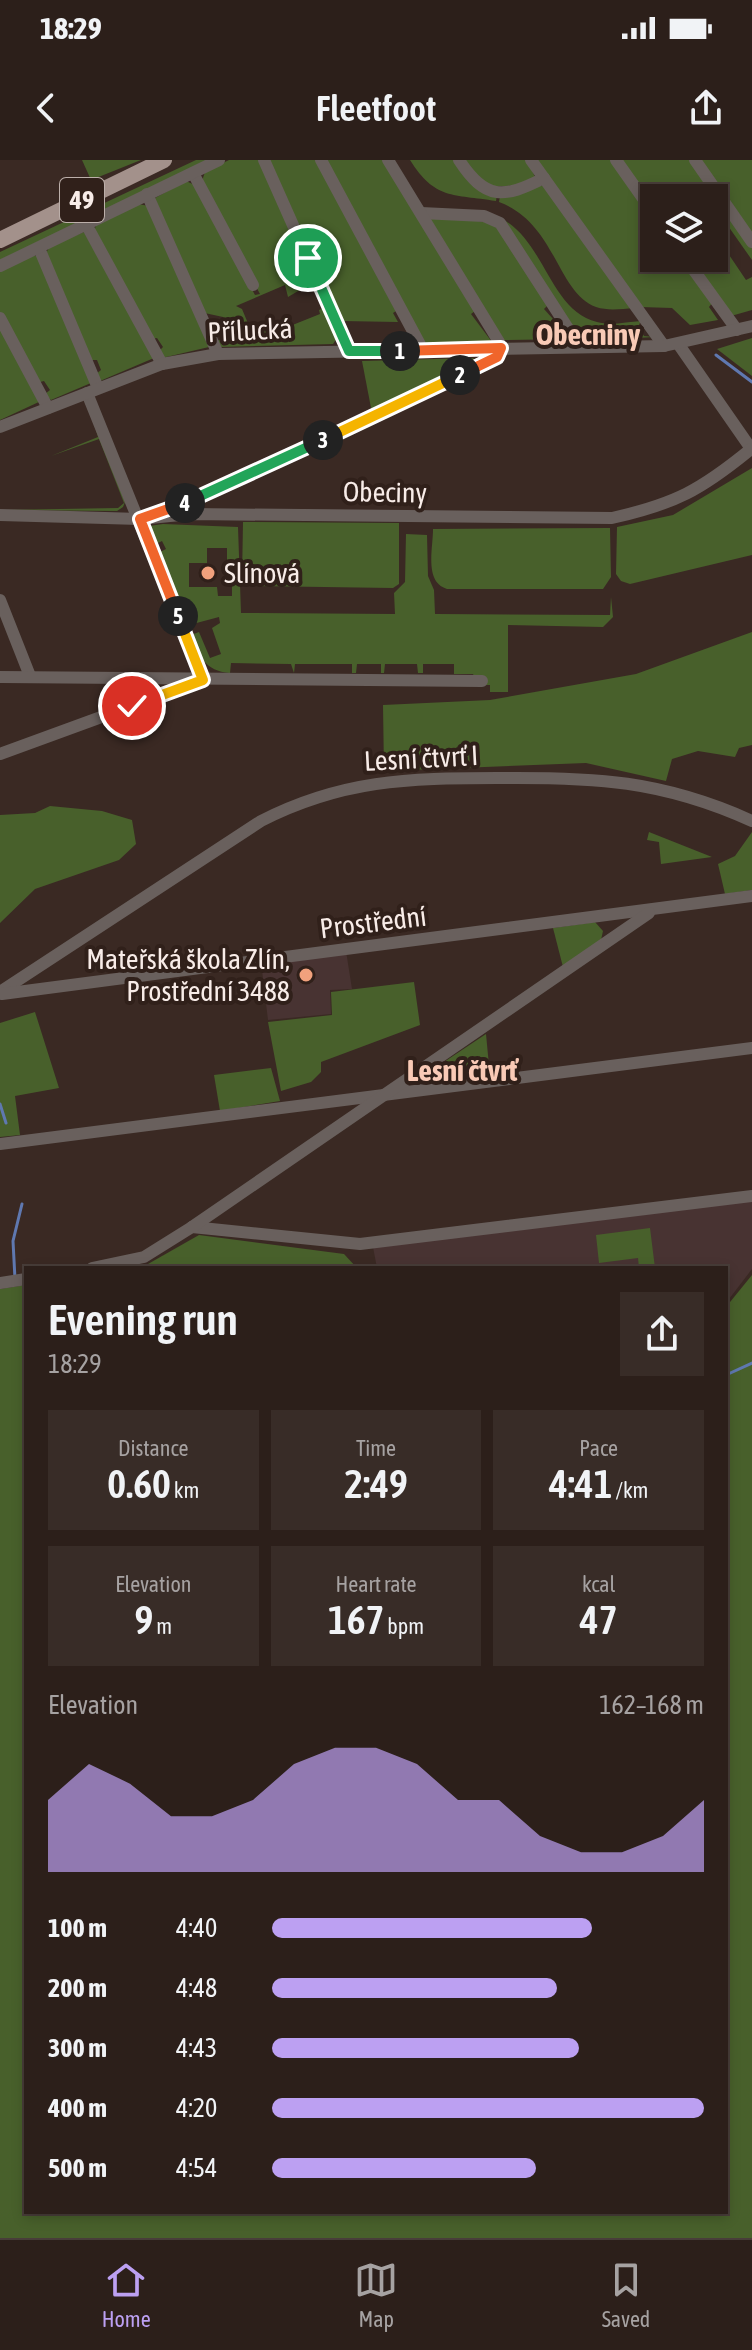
<!DOCTYPE html>
<html lang="en">
<head>
<meta charset="utf-8">
<style>
  :root { --surface:#2c1f1a; --page:#382c27; --text:#f1f3f6; --muted:#a6a2a2; --line:#483d39; --accent:#bca0f2 }
  body { margin:0; font-family:"Asap Condensed",sans-serif; background:var(--page); color:var(--text); height:100vh; display:flex; flex-direction:column; font-size:30px; white-space:nowrap }
  * { box-sizing:border-box; margin:0 }
  p { font-size:26px; color:var(--muted) }
  .icon { flex:none; width:44px; height:44px; fill:none; stroke:currentColor; stroke-width:2; stroke-linecap:round; stroke-linejoin:round }
  .map { position:relative; flex:1; overflow:hidden }
  .panel { position:absolute; left:24px; top:1106px; width:704px; height:948px; display:flex; flex-direction:column; background:var(--surface); border-radius:0px; box-shadow:0 4px 12px #0003,0 0 0 2px var(--line) }
  .panel>* { flex:none }
  .buttons { position:absolute; left:640px; top:24px; display:grid; gap:16px }
  .buttons a { display:grid; place-items:center; width:88px; height:88px; border-radius:0px; background:var(--surface); box-shadow:0 4px 12px #0003,0 0 0 2px var(--line); font-size:40px }
  .pin { position:absolute; display:grid; place-items:center; width:68px; height:68px; color:#fff; margin:-34px; border:4px solid #fff; border-radius:50%; box-shadow:0 2px 8px #0007 }
  .km { position:absolute; width:40px; height:40px; margin:-20px; border-radius:50%; background:#222; color:#fff; font-size:22px; line-height:40px; text-align:center }
  .round { display:grid; place-items:center; flex:none; width:84px; height:84px; border-radius:0px; background:var(--page) }
  .headline { display:flex; align-items:center; justify-content:space-between; height:136px; padding:0 24px }
  h1 { font-size:44px; font-weight:600; line-height:60px }
  .figures { display:grid; grid-template-columns:repeat(3,1fr); gap:12px; height:136px; padding:8px 24px }
  .figures div { display:grid; align-content:center; border-radius:0px; background:var(--page); text-align:center }
  .figures b { font-size:40px; font-weight:600 }
  .figures small { font-size:22px; font-weight:400 }
  .figures p { font-size:22px }
  .chart { height:224px; padding:16px 24px }
  .chart p { display:flex; justify-content:space-between }
  .chart svg { width:100%; height:144px; margin-top:8px; fill:var(--accent); opacity:.7 }
  ul { padding:0 24px; list-style:none; font-size:26px }
  li { display:grid; grid-template-columns:128px 96px 1fr; align-items:center; height:60px }
  li i { height:20px; border-radius:10px; background:var(--accent) }
  .status { display:flex; justify-content:space-between; align-items:center; height:56px; padding:0 40px; background:var(--surface); direction:ltr }
  .status svg { height:22px; fill:currentColor }
  header { display:flex; justify-content:space-between; align-items:center; height:104px; padding:0 24px; background:var(--surface); font-size:36px; font-weight:600 }
  .dock { display:flex; justify-content:space-around; align-items:center; height:112px; border-top:2px solid var(--line); background:var(--surface); font-size:22px; color:var(--muted) }
  .dock a { display:grid; justify-items:center; gap:4px }
  .dock .active { color:var(--accent) }
  .map>svg:first-child { display:block }
  .education { fill:#483332 }
  .green { fill:#48602b; fill-rule:evenodd }
  .lines { fill:none; stroke-linecap:round; stroke-linejoin:round }
  .stream { stroke:#5f78b0; stroke-width:3 }
  .minor { stroke:#69605d; stroke-width:12 }
  .major { stroke:#a3918b; stroke-width:16 }
  .split-1-casing { stroke:#fff; stroke-width:16 }
  .split-2-casing { stroke:#fff; stroke-width:16 }
  .split-3-casing { stroke:#fff; stroke-width:16 }
  .split-4-casing { stroke:#fff; stroke-width:16 }
  .split-5-casing { stroke:#fff; stroke-width:16 }
  .split-6-casing { stroke:#fff; stroke-width:16 }
  .split-1 { stroke:#22a559; stroke-width:10 }
  .split-2 { stroke:#f0652b; stroke-width:10 }
  .split-3 { stroke:#f5b400; stroke-width:10 }
  .split-4 { stroke:#22a559; stroke-width:10 }
  .split-5 { stroke:#f0652b; stroke-width:10 }
  .split-6 { stroke:#f5b400; stroke-width:10 }
  .poi-dot { fill:#f1a17d; stroke:#30201a; stroke-width:3 }
  .labels { text-anchor:middle; dominant-baseline:central; stroke-width:8; stroke-linejoin:round; paint-order:stroke }
  .shield { fill:#30201a; stroke:#bcafaa; stroke-width:2 }
  .shield-label { font-size:26px; font-weight:bold; fill:#f8ece8 }
  .street-label { font-size:28px; fill:#f8ece8; stroke:#30201a }
  .poi-label { font-size:28px; fill:#f8ece8; stroke:#30201a; text-anchor:start }
  .neighbourhood-label { font-size:30px; font-weight:bold; fill:#f9cab6; stroke:#30201a }
</style>
</head>
<body>
<div class="status"><b>18:29</b><svg viewBox="0 0 49 12"><path d="M0 12V9h3v3zM5 12V6h3v6zM10 12V3h3v9zM15 12V0h3v12zM26 1h20v11H26zM47 4h2v5h-2z"/></svg></div>
<header><svg class="icon" aria-label="back" viewBox="0 0 24 24"><path d="M15 5l-7 7 7 7"/></svg>Fleetfoot<svg class="icon" aria-label="share" viewBox="0 0 24 24"><path d="M12 15V3M7 8l5-5 5 5M5 13v7h14v-7"/></svg></header>
<div class="map">
<svg width="752" height="2078" viewBox="0 0 752 2078">
  <rect width="100%" height="100%" fill="#3a2923"/>
  <!-- education -->
  <g class="education">
    <path d="M346,791L352,829L330,830L331,854L268,860L261,802Z"/>
    <path d="M752,1039V1109L726,1143V1108H377L373,1087Z"/>
  </g>
  <!-- green -->
  <g class="green">
    <path d="M82,0H141L91,20Z"/>
    <path d="M196,0H209L0,100V92Z"/>
    <path d="M229,0H260L315,128L310,124L288,137L285,125L236,146L242,149L252,173L286,158L290,166L320,154L319,150L324,148L337,178L333,184L220,187L214,181L225,179L223,157L200,152L155,38L186,21L197,26L255,135L260,134L201,24L205,12Z"/>
    <path d="M267,0H317L396,151L393,153L398,162L342,161Z"/>
    <path d="M324,0H385L475,151L471,154L492,182L424,183Z"/>
    <path d="M410,0H456L497,35L496,41C453,34 435,40 410,0Z"/>
    <path d="M462,0H527L535,17L524,25L486,27Z"/>
    <path d="M532,0H612L654,59V98H682L713,142L709,147L718,160L690,165L672,148L640,147Z"/>
    <path d="M619,0H752V100L714,46V38H654V48Z"/>
    <path d="M533,26H543L634,148C621,149 608,151 596,147C557,133 556,63 499,42L500,36Z"/>
    <path d="M138,44L149,46L209,187L162,198L160,190L163,187L157,178L152,179L94,72L96,65Z"/>
    <path d="M435,54L496,64L548,145L544,149L571,179L503,180L430,59Z"/>
    <path d="M496,56C545,76 548,150 597,162C611,166 626,162 641,161L638,167L644,176L654,177L587,181L579,178Z"/>
    <path d="M84,72L154,198L100,221L96,214L101,210L97,200H90L46,93L50,86Z"/>
    <path d="M715,74L746,120L752,117V150L731,156L690,98H714Z"/>
    <path d="M30,96H37L91,223L51,240L45,234L50,230L44,221L40,222L0,153V110Z"/>
    <path d="M0,163L41,241L0,260Z"/>
    <path d="M752,178V216L717,189Z"/>
    <path d="M473,198L476,201L372,253L362,201Z"/>
    <path d="M89,247L125,342L123,347L117,351L0,350L118,348L124,343L99,279L51,296L98,277Z"/>
    <path d="M752,308V395L630,424L621,421L616,414L617,367L673,355Z"/>
    <path d="M243,362L399,363V424L393,428L248,426L242,419Z"/>
    <path d="M163,364L238,367L241,453L395,454L394,433L405,422L406,374L427,375L428,416L434,430L435,454L610,455L611,437L613,457L603,467L508,465V532H490V525H478L473,514H454V504H423V513H418L417,504H385L384,513H381V504H357L356,513H352V504H295L294,513L291,504L231,503L230,513C205,511 199,496 191,475L199,472L210,498L221,494L212,468L220,463L219,457L189,465L160,392L166,389L162,381L156,384L149,366ZM207,388H227V420H232V436H218L217,427H189V403H207Z"/>
    <path d="M610,368L611,417L603,429H447C424,422 433,389 433,369Z"/>
    <path d="M752,472V585L739,588L735,597L698,591L672,599L666,621L586,603L384,611L383,545L490,540L636,514Z"/>
    <path d="M50,646L102,651L132,660L136,684L119,700L35,729L0,763V655L35,653Z"/>
    <path d="M649,672L712,697L661,704L659,682L647,680Z"/>
    <path d="M752,672V730L725,734L718,704L735,696Z"/>
    <path d="M595,762L603,771L601,780L563,807L553,768Z"/>
    <path d="M414,822L420,865L321,902V912L311,922L281,931L268,862L332,855L331,832Z"/>
    <path d="M35,852L59,928L15,936L20,975L0,977V863Z"/>
    <path d="M486,874L490,916L443,921L438,906Z"/>
    <path d="M271,908L280,941L220,951L214,915Z"/>
    <path d="M650,1068L655,1108H639L638,1098L599,1103L596,1075Z"/>
    <path d="M199,1075L344,1094L357,1108H141Z"/>
    <path d="M752,1115V2078H0V1129L26,1125V2052H726V1147Z"/>
  </g>
  <g class="lines">
    <!-- stream -->
    <g class="stream">
      <path d="M716,195L752,222"/>
      <path d="M0,944L6,963"/>
      <path d="M15,1119L13,1081L22,1044"/>
      <path d="M726,1215L752,1203"/>
    </g>
    <!-- minor -->
    <g class="minor">
      <path d="M264,0L349,191"/>
      <path d="M321,0L423,190"/>
      <path d="M459,0C485,40 503,39 544,18"/>
      <path d="M531,0L664,186"/>
      <path d="M616,0L654,54"/>
      <path d="M695,0L752,82"/>
      <path d="M193,13L253,125"/>
      <path d="M147,34L218,194"/>
      <path d="M421,53L484,56L500,63L580,187"/>
      <path d="M86,64L162,204"/>
      <path d="M39,88L98,228"/>
      <path d="M685,98L737,170"/>
      <path d="M0,106L219,0"/>
      <path d="M0,158L48,248"/>
      <path d="M679,185L752,290"/>
      <path d="M87,233L203,520"/>
      <path d="M0,267L162,204L218,194L664,186L752,166"/>
      <path d="M168,351L347,270L500,193L499,182L388,0"/>
      <path d="M0,355L140,359L190,354L612,358C675,344 701,330 751,289"/>
      <path d="M0,440L30,516"/>
      <path d="M0,517L482,521"/>
      <path d="M0,594L197,522"/>
      <path d="M0,832L261,661C341,620 408,618 497,618C594,617 662,620 752,661"/>
      <path d="M2,834L752,736"/>
      <path d="M0,984L752,888"/>
      <path d="M192,1067L360,1084L752,1036"/>
      <path d="M92,1108L144,1097L192,1067L649,753"/>
      <path d="M0,1123L26,1119"/>
    </g>
    <!-- major -->
    <path class="major" d="M0,80L164,0"/>
  </g>
  <g class="lines">
    <!-- split-1 casing -->
    <g class="split-1-casing">
      <path id="split-1" d="M308,98L349,191H400"/>
    </g>
    <!-- split-2 casing -->
    <g class="split-2-casing">
      <path id="split-2" d="M400,191L501,188L497,197L460,215"/>
    </g>
    <!-- split-3 casing -->
    <g class="split-3-casing">
      <path id="split-3" d="M323,280L460,215"/>
    </g>
    <!-- split-4 casing -->
    <g class="split-4-casing">
      <path id="split-4" d="M185,343L323,280"/>
    </g>
    <!-- split-5 casing -->
    <g class="split-5-casing">
      <path id="split-5" d="M178,456L140,359L185,343"/>
    </g>
    <!-- split-6 casing -->
    <g class="split-6-casing">
      <path id="split-6" d="M132,546L203,520L178,456"/>
    </g>
    <!-- split-1 -->
    <use href="#split-1" class="split-1"/>
    <!-- split-2 -->
    <use href="#split-2" class="split-2"/>
    <!-- split-3 -->
    <use href="#split-3" class="split-3"/>
    <!-- split-4 -->
    <use href="#split-4" class="split-4"/>
    <!-- split-5 -->
    <use href="#split-5" class="split-5"/>
    <!-- split-6 -->
    <use href="#split-6" class="split-6"/>
  </g>
  <!-- markers -->
  <g class="poi-dot">
    <circle cx="208" cy="413" r="8"/>
    <circle cx="306" cy="815" r="8"/>
  </g>
  <g class="labels">
    <!-- shield labels -->
    <rect class="shield" x="60" y="18" width="44" height="44" rx="6"/>
    <g class="shield-label">
      <text x="82" y="40">49</text>
    </g>
    <!-- street labels -->
    <g class="street-label">
      <text transform="translate(250 170) rotate(-3)">Přílucká</text>
      <text transform="translate(385 332) rotate(1)">Obeciny</text>
      <text transform="translate(421 598) rotate(-3)">Lesní čtvrť I</text>
      <text transform="translate(373 762) rotate(-7)">Prostřední</text>
    </g>
    <!-- poi labels -->
    <g class="poi-label">
      <text x="224" y="413">Slínová</text>
      <text x="290" y="799" text-anchor="end">Mateřská škola Zlín,<tspan x="290" dy="32">Prostřední 3488</tspan></text>
    </g>
    <!-- neighbourhood labels -->
    <g class="neighbourhood-label">
      <text x="588" y="174">Obecniny</text>
      <text x="462" y="910">Lesní čtvrť</text>
    </g>
  </g>
</svg>
<div class="buttons">
<a><svg class="icon" aria-label="layers" viewBox="0 0 24 24"><path d="M12 4l9 5-9 5-9-5zM3 14l9 5 9-5"/></svg></a>
</div>
<div class="pin" style="left:308px;top:98px;background:#1e9e55"><svg class="icon" aria-label="arrive" viewBox="0 0 24 24"><path d="M6 21V4h12l-3 4 3 4H6"/></svg></div>
<div class="pin" style="left:132px;top:546px;background:#d93025"><svg class="icon" aria-label="check" viewBox="0 0 24 24"><path d="M5 12l5 5 9-10"/></svg></div>
<b class="km" style="left:400px;top:191px">1</b>
<b class="km" style="left:460px;top:215px">2</b>
<b class="km" style="left:323px;top:280px">3</b>
<b class="km" style="left:185px;top:343px">4</b>
<b class="km" style="left:178px;top:456px">5</b>
<section class="panel">
<div class="headline"><div><h1>Evening run</h1><p>18:29</p></div><a class="round"><svg class="icon" aria-label="share" viewBox="0 0 24 24"><path d="M12 15V3M7 8l5-5 5 5M5 13v7h14v-7"/></svg></a></div>
<div class="figures">
<div><p>Distance</p><b>0.60<small> km</small></b></div>
<div><p>Time</p><b>2:49</b></div>
<div><p>Pace</p><b>4:41<small> /km</small></b></div>
</div>
<div class="figures">
<div><p>Elevation</p><b>9<small> m</small></b></div>
<div><p>Heart rate</p><b>167<small> bpm</small></b></div>
<div><p>kcal</p><b>47</b></div>
</div>
<div class="chart"><p><span>Elevation</span>162–168 m</p>
<svg viewBox="0 0 160 44" preserveAspectRatio="none"><path d="M0 44V22L10 11L20 17L30 27L40 27L50 22L60 11L70 6L80 6L90 11L100 22L110 22L120 33L130 38L140 38L150 33L160 22V44z"/></svg>
</div>
<ul>
<li><b>100 m</b>4:40<i style="width:74%"></i></li>
<li><b>200 m</b>4:48<i style="width:66%"></i></li>
<li><b>300 m</b>4:43<i style="width:71%"></i></li>
<li><b>400 m</b>4:20<i style="width:100%"></i></li>
<li><b>500 m</b>4:54<i style="width:61%"></i></li>
</ul>
</section>
</div>
<nav class="dock">
<a class="active"><svg class="icon" aria-label="home" viewBox="0 0 24 24"><path d="M3 11l9-7 9 7M6 9v11h12V9"/></svg>Home</a>
<a><svg class="icon" aria-label="map" viewBox="0 0 24 24"><path d="M3 6l6-2 6 2 6-2v14l-6 2-6-2-6 2zM9 4v14M15 6v14"/></svg>Map</a>
<a><svg class="icon" aria-label="saved" viewBox="0 0 24 24"><path d="M7 4h10v16l-5-4-5 4z"/></svg>Saved</a>
</nav>
</body>
</html>
